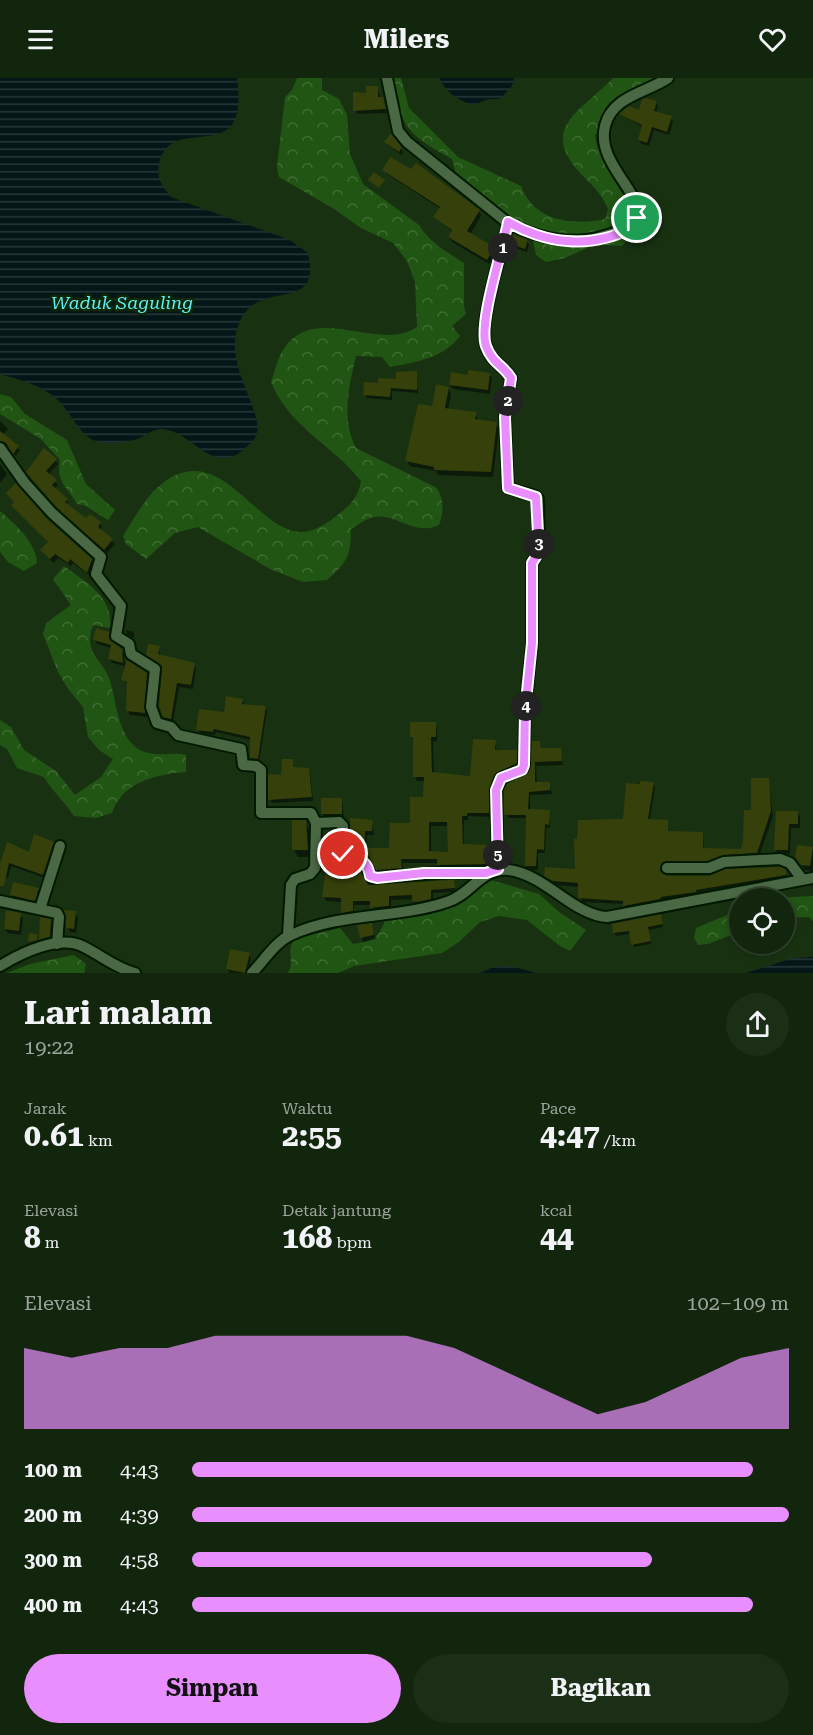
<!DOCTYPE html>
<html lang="id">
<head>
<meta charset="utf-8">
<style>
  :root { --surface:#12260d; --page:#1b2e16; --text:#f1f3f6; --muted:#9ca59d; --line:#31432e; --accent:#e98efe }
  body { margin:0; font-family:"Roboto Serif",serif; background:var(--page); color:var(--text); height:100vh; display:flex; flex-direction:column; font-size:22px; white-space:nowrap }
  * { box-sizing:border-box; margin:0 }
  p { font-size:20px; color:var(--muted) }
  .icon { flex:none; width:33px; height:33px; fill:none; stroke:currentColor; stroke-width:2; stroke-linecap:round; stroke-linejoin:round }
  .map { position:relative; height:895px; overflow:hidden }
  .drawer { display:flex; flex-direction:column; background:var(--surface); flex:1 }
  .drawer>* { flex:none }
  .fabs { position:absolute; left:729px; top:810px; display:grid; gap:12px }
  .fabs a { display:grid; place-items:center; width:66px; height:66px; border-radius:50%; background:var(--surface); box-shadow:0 3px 9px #0003,0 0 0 2px var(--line); font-size:30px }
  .pin { position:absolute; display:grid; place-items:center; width:51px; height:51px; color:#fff; margin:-26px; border:3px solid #fff; border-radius:50%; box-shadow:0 2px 6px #0007 }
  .km { position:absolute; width:30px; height:30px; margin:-15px; border-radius:50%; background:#222; color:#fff; font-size:16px; line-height:30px; text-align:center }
  .round { display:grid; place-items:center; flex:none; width:63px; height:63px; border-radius:32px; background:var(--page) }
  .overview { display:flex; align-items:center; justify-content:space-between; height:102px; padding:0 24px }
  h1 { font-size:33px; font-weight:700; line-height:45px }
  .metrics { display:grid; grid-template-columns:repeat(3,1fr); gap:9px; height:102px; padding:6px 24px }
  .metrics div { display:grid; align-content:center }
  .metrics b { font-size:30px; font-weight:700 }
  .metrics small { font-size:16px; font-weight:400 }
  .metrics p { font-size:16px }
  .chart { height:168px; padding:12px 24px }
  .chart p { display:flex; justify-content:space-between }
  .chart svg { width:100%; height:108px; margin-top:6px; fill:var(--accent); opacity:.7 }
  .primary-button { display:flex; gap:12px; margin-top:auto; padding:12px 24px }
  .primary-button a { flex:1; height:69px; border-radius:36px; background:var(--accent); color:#111; font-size:24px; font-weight:700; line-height:69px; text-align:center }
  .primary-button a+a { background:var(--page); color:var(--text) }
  ul { padding:0 24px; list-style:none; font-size:20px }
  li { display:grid; grid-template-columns:96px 72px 1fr; align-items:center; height:45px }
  li i { height:15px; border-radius:8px; background:var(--accent) }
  header { display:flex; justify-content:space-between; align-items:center; height:78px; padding:0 24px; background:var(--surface); font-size:27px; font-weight:700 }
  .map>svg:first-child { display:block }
  .forest { fill:url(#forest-crowns) }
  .water { fill:url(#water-rules) }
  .shadow { fill:#0007; fill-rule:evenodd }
  .building { fill:#36400a; fill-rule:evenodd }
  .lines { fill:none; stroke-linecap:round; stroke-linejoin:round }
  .minor-casing { stroke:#011900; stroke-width:14 }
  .minor { stroke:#4b6844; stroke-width:10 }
  .route-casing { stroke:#fff; stroke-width:12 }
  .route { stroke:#e98efe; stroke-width:8 }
  .labels { text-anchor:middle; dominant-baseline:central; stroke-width:5; stroke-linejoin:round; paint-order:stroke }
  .water-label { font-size:18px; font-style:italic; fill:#5deff6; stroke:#0e2807 }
</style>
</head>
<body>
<header><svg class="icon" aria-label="menu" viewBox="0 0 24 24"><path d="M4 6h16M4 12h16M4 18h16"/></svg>Milers<svg class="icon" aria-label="heart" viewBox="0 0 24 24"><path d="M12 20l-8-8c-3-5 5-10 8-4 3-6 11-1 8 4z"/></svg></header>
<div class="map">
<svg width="813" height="895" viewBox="0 0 813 895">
  <defs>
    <pattern id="forest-crowns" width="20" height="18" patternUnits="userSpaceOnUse" patternTransform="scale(1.5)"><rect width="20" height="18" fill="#215513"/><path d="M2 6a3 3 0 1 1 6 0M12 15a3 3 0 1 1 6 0" fill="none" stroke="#406d34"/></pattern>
    <pattern id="water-rules" width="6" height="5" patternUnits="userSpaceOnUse" patternTransform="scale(1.5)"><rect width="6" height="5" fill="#041617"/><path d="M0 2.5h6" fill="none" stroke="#283837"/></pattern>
  </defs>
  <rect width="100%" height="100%" fill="#183211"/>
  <!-- forest -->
  <g class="forest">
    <path d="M297,0H322V12L339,21L347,37L350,76L363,106L419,147C429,164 447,174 464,185V229L466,236L452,248L460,258C443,281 415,284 390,289L382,279L356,278C349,307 341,342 356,370L437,410C444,422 444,434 439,447C412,460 393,430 368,441C362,443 357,448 351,451C351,478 347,484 327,502L303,504L270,491L198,449L175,455L146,481L126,466L123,458C133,442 144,422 158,409C215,359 250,442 293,453C308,457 324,448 335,439C349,428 358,421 361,403C332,366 290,350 271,304C275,293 278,278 285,269C317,225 379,275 417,249L415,204L407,183L393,165L361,150L334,131L279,99L277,89L285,19L292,12Z"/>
    <path d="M390,0H401L409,30L458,79L521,108C534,143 571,148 605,141L608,131C602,116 591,106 580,95C538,49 583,32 613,0H658L615,22L595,58L597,68L632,133L633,156L622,168L596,166L565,180L546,184L536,177L530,149L517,142L500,145L460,111L452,81C406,55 403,51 390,0Z"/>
    <path d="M0,316L11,319L25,336L67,362L86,406L115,432L108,442L84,427L77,426C67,408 56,405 60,382L41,361L0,336Z"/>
    <path d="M0,433C15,446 36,464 37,485L24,493L8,484L0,474Z"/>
    <path d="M64,488C87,505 113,518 110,550L93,547C83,576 101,579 110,602C117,627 119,670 149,675C162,678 173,674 186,677V694C157,696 122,704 112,735L96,740L74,738C65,724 53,714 44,699L17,690L7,671L0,667V642L11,649L24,672L56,693L75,717L101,699L113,681L99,672L88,659L83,629L69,612L58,594L43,556L46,545L71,527L53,501Z"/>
    <path d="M491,802L539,816L559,834L586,852L570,873L560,868L527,842L499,838L480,844L459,864L442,875L354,888L338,895H288C295,883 286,875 294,861L340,850L353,866C373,863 379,860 386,840L439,833Z"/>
    <path d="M813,818V843L809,839L785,840L784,820H773Z"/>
    <path d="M739,832V854L708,866L698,867L694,860L696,850Z"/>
    <path d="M74,877L86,886L84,895H7L30,886Z"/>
  </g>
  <!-- water -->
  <g class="water">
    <path d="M0,0H237C239,14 241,38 230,49C210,68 171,48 160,82C155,98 161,107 171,119L290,162L308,175C323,243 250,192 236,255C228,290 262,333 257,355C255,363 248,367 243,372C213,398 192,354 163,351C151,350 144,360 134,362C123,365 103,367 93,362C79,355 71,336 61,325C45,308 21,302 0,296Z"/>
    <path d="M439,0H514L512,8L500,21H489L473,27C456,21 448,16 439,0Z"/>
    <path d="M813,879V895H746L793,880Z"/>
    <path d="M510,888L537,895H480L494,889Z"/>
  </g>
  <!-- shadow -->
  <g class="shadow">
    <path d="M377,10L387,35L357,36L355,32L367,16Z"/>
    <path d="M656,24L658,28L656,35L671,40L673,44L669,57L654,52L649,68L642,66L639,62L643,49L621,37L640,34Z"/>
    <path d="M386,65L401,70L403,75L401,77Z"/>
    <path d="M384,92L479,133L481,138L470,157L493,170L495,175L489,186L452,164L449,159L453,154L435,139L441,131L387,96Z"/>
    <path d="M527,163L529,167L527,174L515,170L512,166Z"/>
    <path d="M416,295L418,315L392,313V322L367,320L365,316L379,306Z"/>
    <path d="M489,296L492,300L490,316L453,311L450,307L469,299Z"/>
    <path d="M448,310L451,316L448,332L476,336L478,343L496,346L499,351L493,399L438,397L436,393L410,388L407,383L433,330Z"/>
    <path d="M0,343L8,351L3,357L20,372L16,378L7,367H0Z"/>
    <path d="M55,382L58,386L48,397L58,407L54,411L67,422L68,428L87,442L100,445L102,449L100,452L115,466L107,475L61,434L30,398Z"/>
    <path d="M0,386L7,396L0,405Z"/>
    <path d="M13,427L46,442L91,482L94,487L90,498L73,485L71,488L58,480L53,485L42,472L49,465Z"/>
    <path d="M126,552L134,554V560L127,556Z"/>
    <path d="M108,555L111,565L124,576L125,588L112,585L109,580L112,570L97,566L95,562Z"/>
    <path d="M159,569L160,578L194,586L196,591L193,611L179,609L173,645L167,643L164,638L163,590L148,576Z"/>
    <path d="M146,596L149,601L147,639L130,637L128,633L129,607L123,602Z"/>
    <path d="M242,622L245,627L265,629L267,633L259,684L253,683L251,680V662L216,654L215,657L200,655L198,651Z"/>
    <path d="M412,646H435L437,650V663H433L434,695L472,700L495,663L497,674L516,673L518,677V690L496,701L490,717L491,739L468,738V742H464V768H489L492,790L441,791L439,785H403V794L380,796L371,780L355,775L352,770L372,743L374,757H367L366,772H390L412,746L425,720V703H417L415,699ZM431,748H449L450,775L431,774Z"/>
    <path d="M540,664L542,672L560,671L563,687L536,688L537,706L549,705L552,716L530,717V733L549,734L550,750H546L545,775H538V792H528L526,788L527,740H508L506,736L530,695Z"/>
    <path d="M292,683L294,691H308L310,695L313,723L272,725L270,721Z"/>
    <path d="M768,702L773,738L759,778L663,790L661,794L666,799H709L785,793L787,801L698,816V818L662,823V825L627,832L625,826L582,824L580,809L557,807L546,798L576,793L624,743L627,706L653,705L655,709L650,742L667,743L669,755H703L704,772L742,773L752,733Z"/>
    <path d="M342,722L344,740L325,739L322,735Z"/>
    <path d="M778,734H797L800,739V750H791L790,776H778L776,772Z"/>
    <path d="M293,744H305L309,751L311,779H298L294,772Z"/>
    <path d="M335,763L339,783L368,808L453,803L456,814L433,815V825L416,827L414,821L391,822V832L374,834L372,827H354V837L345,838L343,824L326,823L324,819Z"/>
    <path d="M53,765L55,770L45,800L11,788L8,800L0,798V786Z"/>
    <path d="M798,768L813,772V793L805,792L800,785Z"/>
    <path d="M38,811L40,815L37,826L14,821L11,817Z"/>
    <path d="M75,835L78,839L76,855L70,854L67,849Z"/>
    <path d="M20,837L23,841L21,857L8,855L5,851Z"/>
    <path d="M662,841L663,849L649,852L651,866L634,869L630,856L616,858L614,855Z"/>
    <path d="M50,843L53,847L52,863L43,865L40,861Z"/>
    <path d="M371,847L376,861L363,864L359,849Z"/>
    <path d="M249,876L251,880L248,895H230L227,891Z"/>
  </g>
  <!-- building -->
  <g class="building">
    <path d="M366,8H378V19H383L386,31L353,33V14L366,15Z"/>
    <path d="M646,20L657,23L654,33L672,38L667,54L652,49L647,65L638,62L642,47L619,36L629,28L639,32L642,21Z"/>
    <path d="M391,55L402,69L399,74L384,64Z"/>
    <path d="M390,79L411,91L416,85L480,132L467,153L494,169L487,182L448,159L452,152L433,139L440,129L382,92Z"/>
    <path d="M374,94L385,102L379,110L368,102Z"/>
    <path d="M513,156L528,162L525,171L511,166Z"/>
    <path d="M468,292L490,295L488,312L449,307L451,294L468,297Z"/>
    <path d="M417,293V312L391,310L390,319L363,317L364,304L378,305V300L396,301V294Z"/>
    <path d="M436,306L449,309L445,330L477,334L475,341L497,344L491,394L434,392V389L405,383L418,326L432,328Z"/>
    <path d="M0,353L19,368L13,376L6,365L0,363Z"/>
    <path d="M44,370L57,381L46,393L57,402L52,407L68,421L65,424L86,440L90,436L101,444L98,449L113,461L104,472L57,430L26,394Z"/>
    <path d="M16,405L47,441L92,481L87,495L70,481L68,485L55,476L50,481L40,472L48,464L11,427L14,424L6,415Z"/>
    <path d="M96,550L109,554L110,562L122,571L123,585L108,581L111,567L93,562Z"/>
    <path d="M148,566L160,568L158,576L195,585L191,607L177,605L171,641L163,639L159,628L162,588L146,577Z"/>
    <path d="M127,582L147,595L145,635L126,633L127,604L121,602Z"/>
    <path d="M226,618L243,621L242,626L266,628L258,681L250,680V659L214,651L213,654L196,652L199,631L224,634Z"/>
    <path d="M410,644H436V659H431L432,694L470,698L473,661L496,662L495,672H517V685L494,697L489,712V735H467V738H462L463,766L490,767V786L437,787V781H401L402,790L376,792L367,776L351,770L350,740L373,742L372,753H365V770H389L390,745H410V719H423L424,699H413V659H410ZM429,744H447L448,774L429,773Z"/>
    <path d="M532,663H540L541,670H561L562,683L535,684V704H550V712L529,714L528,731L550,732L549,747L545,746L544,772L537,771L536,788H525L526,737H504V713L507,706L529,694Z"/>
    <path d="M282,681H293V689L309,690L312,719L268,722V696L281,697Z"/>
    <path d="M751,700H769L771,733L757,775L724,777L708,783H666L661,786L660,793L667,798H709L726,791L781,789L786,792V797L696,812V814L661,819L660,821L623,828V823L578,820V805L553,803L544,798L545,789L575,791L574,761H577L578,742L623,741L626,705L640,706V703L654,704L648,741L668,742V753L703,754V770L741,771L743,763L744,732H751Z"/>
    <rect x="321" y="720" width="21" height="16"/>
    <path d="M776,733H798V746H789L788,772H774Z"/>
    <path d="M292,742H306L308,772H292Z"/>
    <path d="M34,756L54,764L43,797L9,785L4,808H0V786L7,764L29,774Z"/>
    <path d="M330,761H336L338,781L358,788L369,807L450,802H454L455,810L431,812V821L418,824L412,823V817L389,818V828H387L370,830V823H353V833L341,835V820L322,819Z"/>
    <path d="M797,767L813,769L810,788L801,787L795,779Z"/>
    <path d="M13,804L39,810L35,823L10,817Z"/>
    <path d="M6,832L21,835L19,853L4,851Z"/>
    <path d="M64,832L76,833L74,851L66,850Z"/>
    <path d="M661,836L663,846L648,849L651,863L631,867L629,853L613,855L612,846Z"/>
    <path d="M40,839L51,841L50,859L39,862Z"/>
    <path d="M372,845L374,857L360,860L357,847Z"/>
    <path d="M29,855L37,856V862L28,864Z"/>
    <path d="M230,871L250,875L245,895L226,891Z"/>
  </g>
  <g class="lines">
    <!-- minor casing -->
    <g class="minor-casing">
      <g id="minor">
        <path d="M387,0L398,53L407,64L508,145C503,171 478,245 486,268C491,284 504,288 511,300L505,339L508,410L535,418L538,421L539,474L532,485V565L525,633L524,687L522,691L501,700L496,712L498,791"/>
        <path d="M508,145C535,159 567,167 597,160C689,138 592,99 605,48C612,18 646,15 668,0"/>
        <path d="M0,370L24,404L52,435L101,479L96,496L121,528L116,558L129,566L131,576L155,591L151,629L157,645L171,649L178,657L241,671L243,687L256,688L261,692V735H311L316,745"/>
        <path d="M667,790H709L724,784L780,781L790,785L802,801"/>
        <path d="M0,823L57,835L59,839L57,866"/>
        <path d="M40,831L60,768"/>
        <path d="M288,857L291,807L295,801L310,796L315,790L316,745L339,744L343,748V776L363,782L372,800L450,794L486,796"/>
        <path d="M0,888C21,875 60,856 84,869C102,878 116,890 135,895"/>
        <path d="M252,895C263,884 276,863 291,857C340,834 396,841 447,824C471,817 481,789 509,792C546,797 573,837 607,839L813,800"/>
      </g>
    </g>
    <!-- minor -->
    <use href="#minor" class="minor"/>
  </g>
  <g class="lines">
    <!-- route casing -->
    <g class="route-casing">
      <path id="route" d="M343,776C358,782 367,780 370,798L377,800L424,795H486L498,791L496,712L501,700L522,692L524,687L525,633L532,565V485L539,474L536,419L508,410L505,339L511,300C504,288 492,285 486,268C478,245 503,171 508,144C525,154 548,162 567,163C587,165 628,160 637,140"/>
    </g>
    <!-- route -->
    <use href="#route" class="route"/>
  </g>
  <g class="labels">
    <!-- water labels -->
    <g class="water-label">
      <text x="122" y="224">Waduk Saguling</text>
    </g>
  </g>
</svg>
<div class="fabs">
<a><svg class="icon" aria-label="locate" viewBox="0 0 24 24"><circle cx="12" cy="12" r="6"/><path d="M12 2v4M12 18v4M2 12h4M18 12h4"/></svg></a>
</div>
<div class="pin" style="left:637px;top:140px;background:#1e9e55"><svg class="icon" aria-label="arrive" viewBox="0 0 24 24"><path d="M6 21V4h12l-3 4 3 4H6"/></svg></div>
<div class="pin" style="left:343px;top:776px;background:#d93025"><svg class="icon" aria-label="check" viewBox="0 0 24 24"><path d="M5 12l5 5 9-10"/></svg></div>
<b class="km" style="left:503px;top:170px">1</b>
<b class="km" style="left:508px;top:323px">2</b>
<b class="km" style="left:539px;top:466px">3</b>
<b class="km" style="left:526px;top:628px">4</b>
<b class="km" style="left:498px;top:777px">5</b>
</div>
<section class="drawer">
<div class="overview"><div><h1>Lari malam</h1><p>19:22</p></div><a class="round"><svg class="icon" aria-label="share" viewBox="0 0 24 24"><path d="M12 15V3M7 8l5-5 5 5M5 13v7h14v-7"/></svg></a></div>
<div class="metrics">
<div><p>Jarak</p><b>0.61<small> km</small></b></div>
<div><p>Waktu</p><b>2:55</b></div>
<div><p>Pace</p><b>4:47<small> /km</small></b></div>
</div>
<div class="metrics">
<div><p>Elevasi</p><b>8<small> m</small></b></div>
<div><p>Detak jantung</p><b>168<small> bpm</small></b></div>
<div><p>kcal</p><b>44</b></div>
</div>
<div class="chart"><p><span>Elevasi</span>102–109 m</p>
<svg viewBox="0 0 160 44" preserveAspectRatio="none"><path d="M0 44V11L10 15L20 11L30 11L40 6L50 6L60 6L70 6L80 6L90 11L100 20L110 29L120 38L130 33L140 24L150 15L160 11V44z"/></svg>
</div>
<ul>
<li><b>100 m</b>4:43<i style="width:94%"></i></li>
<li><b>200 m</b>4:39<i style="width:100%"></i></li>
<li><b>300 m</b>4:58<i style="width:77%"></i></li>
<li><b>400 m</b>4:43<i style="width:94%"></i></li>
</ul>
<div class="primary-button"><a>Simpan</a><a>Bagikan</a></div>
</section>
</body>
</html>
